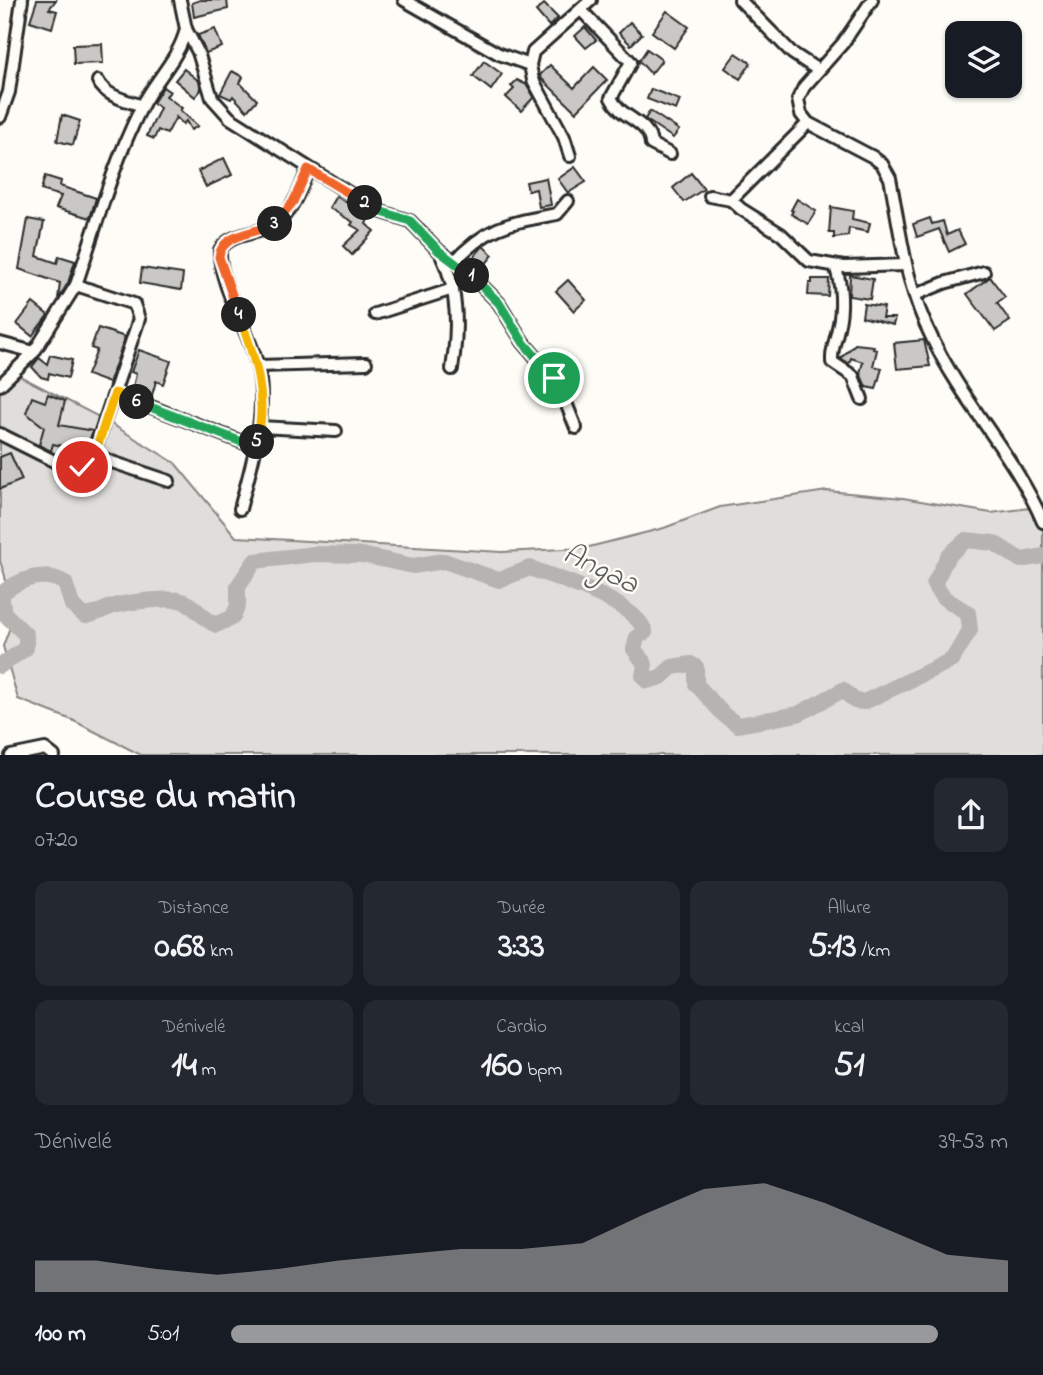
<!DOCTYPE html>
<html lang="fr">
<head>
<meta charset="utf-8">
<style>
  :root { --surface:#171b24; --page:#242831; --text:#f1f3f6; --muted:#9ea1a6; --accent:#98999b }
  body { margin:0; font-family:"Indie Flower",sans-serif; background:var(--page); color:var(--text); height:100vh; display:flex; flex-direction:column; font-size:26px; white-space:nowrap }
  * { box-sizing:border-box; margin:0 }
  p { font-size:23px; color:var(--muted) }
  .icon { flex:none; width:38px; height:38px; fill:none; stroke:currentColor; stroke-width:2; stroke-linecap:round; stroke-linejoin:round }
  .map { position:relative; height:755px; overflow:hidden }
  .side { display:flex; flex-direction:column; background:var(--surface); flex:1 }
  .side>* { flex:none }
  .controls { position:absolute; left:945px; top:21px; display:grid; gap:14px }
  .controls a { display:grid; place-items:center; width:77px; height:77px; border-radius:14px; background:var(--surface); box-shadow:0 2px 5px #0004; font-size:35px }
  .pin { position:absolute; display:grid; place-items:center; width:60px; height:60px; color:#fff; margin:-30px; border:4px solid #fff; border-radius:50%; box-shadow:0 2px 7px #0007 }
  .km { position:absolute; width:35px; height:35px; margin:-18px; border-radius:50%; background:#222; color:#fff; font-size:19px; line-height:35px; text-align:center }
  .round { display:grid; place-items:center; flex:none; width:74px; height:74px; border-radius:14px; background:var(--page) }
  .summary { display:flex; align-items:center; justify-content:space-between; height:119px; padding:0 35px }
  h1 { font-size:38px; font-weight:700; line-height:52px }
  .metrics { display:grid; grid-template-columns:repeat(3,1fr); gap:10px; height:119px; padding:7px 35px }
  .metrics div { display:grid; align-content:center; border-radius:14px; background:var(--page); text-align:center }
  .metrics b { font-size:35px; font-weight:700 }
  .metrics small { font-size:19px; font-weight:400 }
  .metrics p { font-size:19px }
  .chart { height:196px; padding:14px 35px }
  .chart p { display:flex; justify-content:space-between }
  .chart svg { width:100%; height:126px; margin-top:7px; fill:var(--accent); opacity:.7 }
  ul { padding:0 35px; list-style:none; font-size:23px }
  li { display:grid; grid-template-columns:112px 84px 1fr; align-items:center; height:52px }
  li i { height:18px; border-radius:9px; background:var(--accent) }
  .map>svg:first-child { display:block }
  .green { fill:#dfdeda; stroke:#858482; stroke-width:2 }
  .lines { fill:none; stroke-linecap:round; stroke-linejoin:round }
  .river { stroke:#b5b4b1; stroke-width:16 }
  .building { fill:#c9c8c4; stroke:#2b2b2b; stroke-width:2 }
  .street-casing { stroke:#2b2b2b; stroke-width:16 }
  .street { stroke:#fdfcf7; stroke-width:10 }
  .split-1-casing { stroke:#fff; stroke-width:14 }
  .split-2-casing { stroke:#fff; stroke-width:14 }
  .split-3-casing { stroke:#fff; stroke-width:14 }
  .split-4-casing { stroke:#fff; stroke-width:14 }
  .split-5-casing { stroke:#fff; stroke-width:14 }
  .split-6-casing { stroke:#fff; stroke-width:14 }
  .split-7-casing { stroke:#fff; stroke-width:14 }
  .split-1 { stroke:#22a559; stroke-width:9 }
  .split-2 { stroke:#22a559; stroke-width:9 }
  .split-3 { stroke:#f0652b; stroke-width:9 }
  .split-4 { stroke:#f0652b; stroke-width:9 }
  .split-5 { stroke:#f5b400; stroke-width:9 }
  .split-6 { stroke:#22a559; stroke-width:9 }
  .split-7 { stroke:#f5b400; stroke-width:9 }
  .labels { text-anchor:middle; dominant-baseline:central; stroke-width:5; stroke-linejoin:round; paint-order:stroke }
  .water-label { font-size:30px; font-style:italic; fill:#5b5b5a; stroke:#fdfcf7 }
</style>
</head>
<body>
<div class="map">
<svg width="1043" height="756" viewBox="0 0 1043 756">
  <rect width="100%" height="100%" fill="#fdfcf7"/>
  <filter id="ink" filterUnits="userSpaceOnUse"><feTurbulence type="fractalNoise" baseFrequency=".0143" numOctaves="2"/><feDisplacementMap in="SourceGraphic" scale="14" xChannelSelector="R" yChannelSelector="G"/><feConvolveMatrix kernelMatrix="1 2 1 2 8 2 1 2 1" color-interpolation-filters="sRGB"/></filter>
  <g filter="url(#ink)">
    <!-- green -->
    <path class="green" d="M14,373L105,420L175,463L236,537L502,552L585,548L664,528L720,507L827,491L903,498L991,513L1037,507L1043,503V755H141L72,720L18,699L3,646L10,627L5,576L0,561V385Z"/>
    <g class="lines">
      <!-- river -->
      <path class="river" d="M0,666L26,648V635L4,613L1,594C20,579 43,570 65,583L72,605L85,616C96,615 102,610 111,607C125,602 164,598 179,600C194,603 202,619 216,625L233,617L238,605V586L255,561L314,554L362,555L413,566L444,561L499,580L530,568C558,579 636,602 645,632L637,637L634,649L645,664L643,676L647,681L661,677L672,667L691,664L696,667V684L724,715L738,725L798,714L843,690L855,701L864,702L952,660L970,630L968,613L944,598L934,584L948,556L966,540L994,543L1021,560L1043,556"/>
    </g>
    <!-- building -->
    <g class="building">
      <path d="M37,0H56L49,9L57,11L52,28L30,21Z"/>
      <path d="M200,0H227L228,9L194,17L192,3Z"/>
      <path d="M544,4L558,18L549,26L536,11Z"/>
      <path d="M667,11L689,27L674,48L652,32Z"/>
      <path d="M630,22L642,34L631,45L619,33Z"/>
      <path d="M585,27L596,40L586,48L575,36Z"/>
      <path d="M215,29L222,47L206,53L198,35Z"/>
      <path d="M102,44L103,63L74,64L73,45Z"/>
      <path d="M647,49L662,60L651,74L639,61Z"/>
      <path d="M736,53L751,63L740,79L725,68Z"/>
      <path d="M484,61L502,74L491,90L473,76Z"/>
      <path d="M550,65L574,88L594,67L607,80L576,112L541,78L540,75Z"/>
      <path d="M184,69L199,81L201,90L195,97L175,80Z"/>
      <path d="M232,71L243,77L240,83L257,100L247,111L233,96L231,99L220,94Z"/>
      <path d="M517,80L527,85L534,97L521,111L506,97L514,89L511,86Z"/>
      <path d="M163,87L170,92L166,96L182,108L180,110L198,126L191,130L186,121L183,124L176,117L167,134L158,130L154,139L147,136L160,108L153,103Z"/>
      <path d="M651,89L680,100L676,110L647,99Z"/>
      <path d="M650,111L679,130L673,138L645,119Z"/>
      <path d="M62,115L80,121L73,145L57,141Z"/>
      <path d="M224,158L232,175L206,187L198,171Z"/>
      <path d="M575,167L586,182L568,193L558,179Z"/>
      <path d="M691,173L704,189L684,202L673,188Z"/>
      <path d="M45,176L61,181L60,186L96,198L90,218L56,208L61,196L41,190Z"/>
      <path d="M546,178L551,205L539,207L536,189L528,191L526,182Z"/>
      <path d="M336,196L369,217L366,224L374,231L352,255L343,246L360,230L351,225L353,222L329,208Z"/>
      <path d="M797,199L816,211L808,224L791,214L793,211L791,210Z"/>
      <path d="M831,207L853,211L852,219L870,223L868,232L849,228L848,236L834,238V233H829Z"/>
      <path d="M930,218L932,224L943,221L947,235L958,230L965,244L949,252L939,229L917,237L913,224Z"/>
      <path d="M28,219L44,222L37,256L57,263L59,256L75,261L68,283L58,299L60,283L19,269Z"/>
      <path d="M483,246L493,255L484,266L472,259Z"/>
      <path d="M142,268L183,274L181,290L140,283Z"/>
      <path d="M850,275L873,279L870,299L849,296Z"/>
      <path d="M990,277L1005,297L997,303L1010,321L995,331L967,294Z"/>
      <path d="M812,279H829L828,296L808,295L809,283H812Z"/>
      <path d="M568,280L586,300L574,311L556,291Z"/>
      <path d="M33,303L48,315L32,336L17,324Z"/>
      <path d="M864,304L884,307L882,318H895L893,325L862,317Z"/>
      <path d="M98,328L125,337L109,383L87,375L97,350L91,348Z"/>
      <path d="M924,340L930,366L897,369L894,343Z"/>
      <path d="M855,344L874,346L873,349L877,350L873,366L882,368L876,389L866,387L860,373L863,362L851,358L849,364L841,358Z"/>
      <path d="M139,350L171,361L163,384L156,381L151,399L132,391L136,374L131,372Z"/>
      <path d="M50,355L72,360L68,378L49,373L48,379L41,377L32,367L39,358L47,364Z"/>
      <path d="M48,394L65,401L59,425L93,431L83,456L73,454L74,449L53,444L51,451L39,445L44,427L26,413L32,397L45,402Z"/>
      <path d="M10,453L22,480L0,489V457Z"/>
    </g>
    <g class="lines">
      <!-- street casing -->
      <g class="street-casing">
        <g id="street">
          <path d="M180,0L186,29L198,52L212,98L230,118L376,210L410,221L439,251L468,272L499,303L523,342L558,383L576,428"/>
          <path d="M404,0L499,54L530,65"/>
          <path d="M740,0L792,53L818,70"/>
          <path d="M872,0L843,43L804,87L798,99L801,114L808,123L873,157L882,164L890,178C901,234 905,285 932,338C963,403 1015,456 1043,522"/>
          <path d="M581,10L631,62L611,98C622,120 649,120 651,144L670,154"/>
          <path d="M98,81C106,97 126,100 142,106"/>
          <path d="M0,117L9,92L22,0"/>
          <path d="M570,156L564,137L533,80L530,65L533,52L591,0"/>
          <path d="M710,196L731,200L808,123"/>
          <path d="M731,200L741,209L781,234L809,261L844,267L905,265"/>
          <path d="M442,257C459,292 458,331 452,369"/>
          <path d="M453,263C488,225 510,223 557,214L568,201"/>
          <path d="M835,266C842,284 843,309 838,328C836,340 831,349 832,362L853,376L862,399"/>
          <path d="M915,295L944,283L984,272"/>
          <path d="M375,314L453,289"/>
          <path d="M0,343L34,352L76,285C96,226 113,164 141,108C154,81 179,59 186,29"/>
          <path d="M258,366L366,363"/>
          <path d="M0,385L34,352"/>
          <path d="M115,393L255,447"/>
          <path d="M260,427L336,431"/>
          <path d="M0,434L66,467H82L92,458L139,319L134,304L76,285"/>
          <path d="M94,456L169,481"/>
          <path d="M240,509C252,462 268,416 258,367C250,333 218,283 220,250C230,232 258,235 274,225C292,213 301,188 308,169"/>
          <path d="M11,756L45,749L54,756"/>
        </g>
      </g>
      <!-- street -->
      <use href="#street" class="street"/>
    </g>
  </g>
  <g class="lines" filter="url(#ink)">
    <!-- split-1 casing -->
    <g class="split-1-casing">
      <path id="split-1" d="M472,276L499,303L523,342L554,378"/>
    </g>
    <!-- split-2 casing -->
    <g class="split-2-casing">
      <path id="split-2" d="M365,203L376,210L410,221L439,251L472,276"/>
    </g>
    <!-- split-3 casing -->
    <g class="split-3-casing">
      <path id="split-3" d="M275,224L293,202L308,169L365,203"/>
    </g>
    <!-- split-4 casing -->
    <g class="split-4-casing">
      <path id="split-4" d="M239,315L219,257C221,233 258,233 275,224"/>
    </g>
    <!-- split-5 casing -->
    <g class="split-5-casing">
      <path id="split-5" d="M239,315C255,358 268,395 257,442"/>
    </g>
    <!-- split-6 casing -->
    <g class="split-6-casing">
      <path id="split-6" d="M137,402L255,447L257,442"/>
    </g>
    <!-- split-7 casing -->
    <g class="split-7-casing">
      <path id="split-7" d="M82,467L94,456L115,393L137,402"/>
    </g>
    <!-- split-1 -->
    <use href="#split-1" class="split-1"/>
    <!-- split-2 -->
    <use href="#split-2" class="split-2"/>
    <!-- split-3 -->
    <use href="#split-3" class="split-3"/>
    <!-- split-4 -->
    <use href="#split-4" class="split-4"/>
    <!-- split-5 -->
    <use href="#split-5" class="split-5"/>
    <!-- split-6 -->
    <use href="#split-6" class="split-6"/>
    <!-- split-7 -->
    <use href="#split-7" class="split-7"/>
  </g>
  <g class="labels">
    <!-- water labels -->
    <g class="water-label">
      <text transform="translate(600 570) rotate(26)">Angaa</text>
    </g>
  </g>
</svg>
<div class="controls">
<a><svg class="icon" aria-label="layers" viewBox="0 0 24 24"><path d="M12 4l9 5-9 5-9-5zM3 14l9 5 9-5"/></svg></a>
</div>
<div class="pin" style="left:554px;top:378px;background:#1e9e55"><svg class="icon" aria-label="arrive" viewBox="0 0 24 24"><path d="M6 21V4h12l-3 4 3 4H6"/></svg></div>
<div class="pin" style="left:82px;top:467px;background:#d93025"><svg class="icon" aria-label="check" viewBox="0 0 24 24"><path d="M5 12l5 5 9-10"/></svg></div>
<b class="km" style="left:472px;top:276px">1</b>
<b class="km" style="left:365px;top:203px">2</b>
<b class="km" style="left:275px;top:224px">3</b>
<b class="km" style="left:239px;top:315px">4</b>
<b class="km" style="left:257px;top:442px">5</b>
<b class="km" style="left:137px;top:402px">6</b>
</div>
<section class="side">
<div class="summary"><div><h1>Course du matin</h1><p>07:20</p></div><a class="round"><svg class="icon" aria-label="share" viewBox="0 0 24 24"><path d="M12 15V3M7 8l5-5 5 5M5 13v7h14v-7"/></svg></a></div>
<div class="metrics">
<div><p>Distance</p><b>0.68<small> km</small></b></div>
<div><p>Durée</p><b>3:33</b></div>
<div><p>Allure</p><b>5:13<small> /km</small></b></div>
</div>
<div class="metrics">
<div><p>Dénivelé</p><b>14<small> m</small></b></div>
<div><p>Cardio</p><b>160<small> bpm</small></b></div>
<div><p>kcal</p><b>51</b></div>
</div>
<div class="chart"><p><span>Dénivelé</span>39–53 m</p>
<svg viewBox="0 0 160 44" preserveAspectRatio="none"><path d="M0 44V33L10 33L20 36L30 38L40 36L50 33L60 31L70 29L80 29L90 27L100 17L110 8L120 6L130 13L140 22L150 31L160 33V44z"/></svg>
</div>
<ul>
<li><b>100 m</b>5:01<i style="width:91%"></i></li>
</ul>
</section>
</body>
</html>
